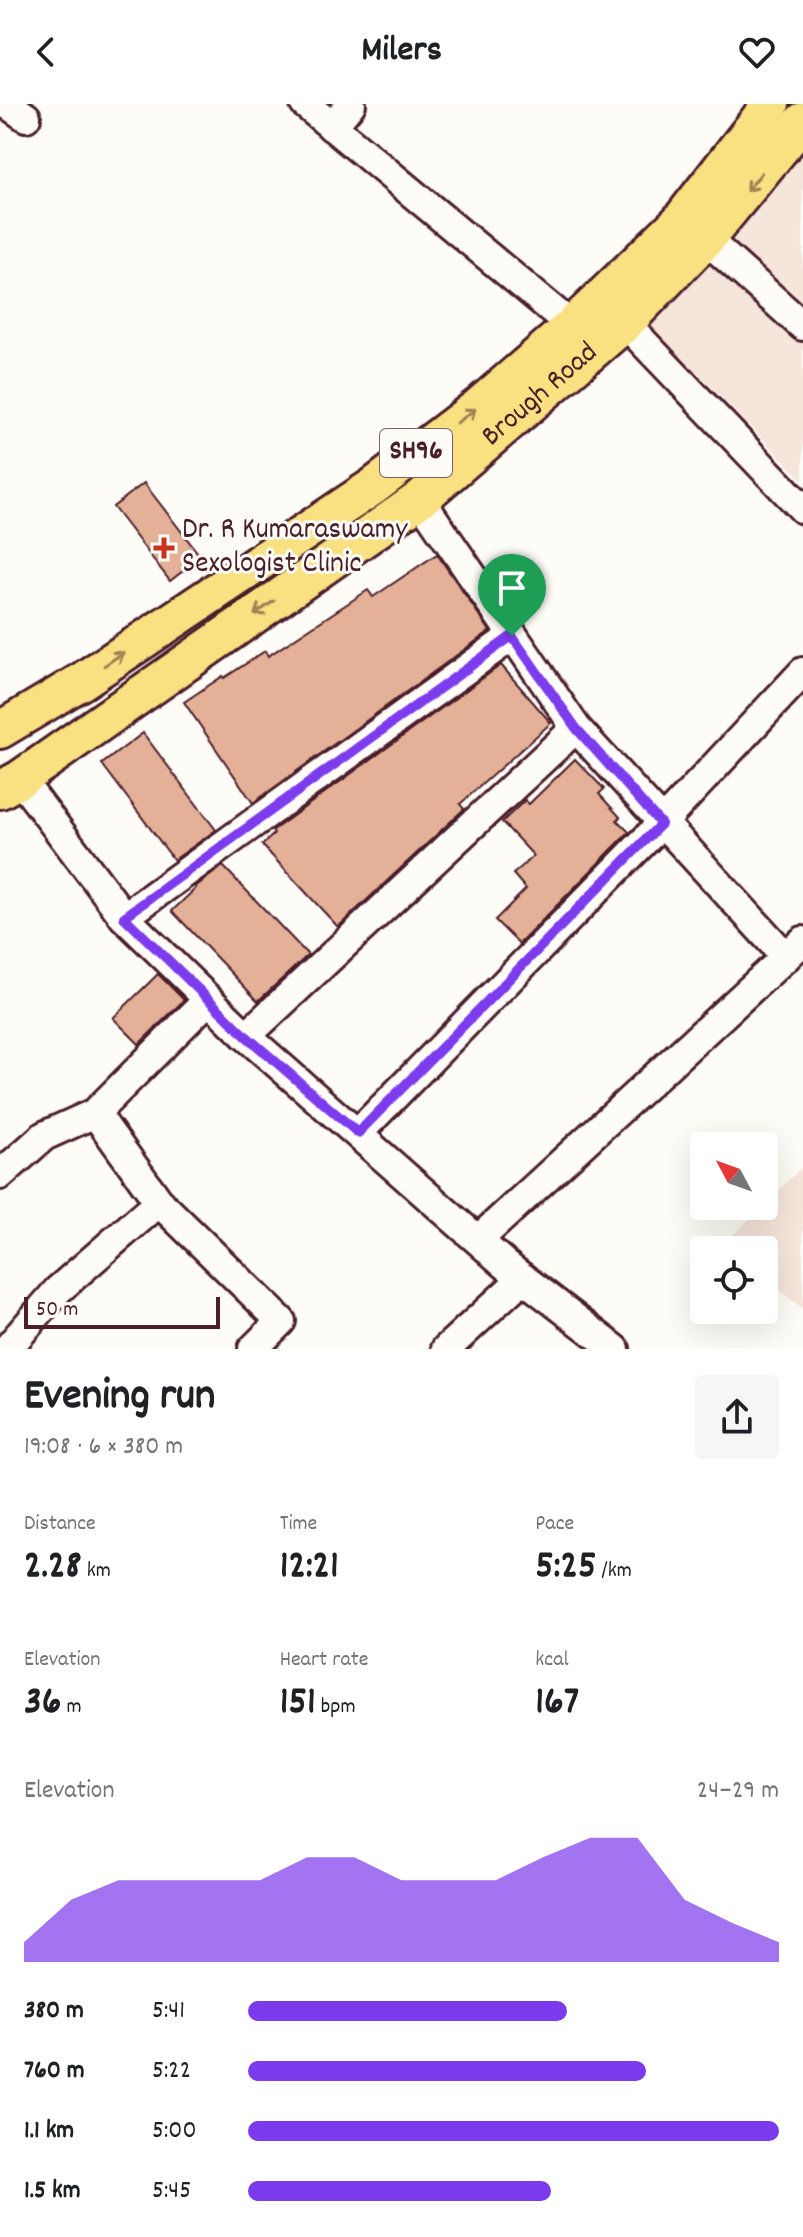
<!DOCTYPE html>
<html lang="en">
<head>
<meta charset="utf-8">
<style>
  :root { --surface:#fff; --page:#f6f6f6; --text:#202124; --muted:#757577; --accent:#7c3aed }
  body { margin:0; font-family:Dekko,sans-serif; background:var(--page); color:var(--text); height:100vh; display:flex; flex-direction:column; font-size:30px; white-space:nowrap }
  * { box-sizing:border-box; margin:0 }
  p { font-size:26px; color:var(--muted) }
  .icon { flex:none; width:44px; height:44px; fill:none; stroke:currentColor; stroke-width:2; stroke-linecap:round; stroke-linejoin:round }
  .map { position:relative; height:1245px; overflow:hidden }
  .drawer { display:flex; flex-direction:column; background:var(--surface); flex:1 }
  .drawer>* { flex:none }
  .needle { width:52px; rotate:311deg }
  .fabs { position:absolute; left:690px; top:1028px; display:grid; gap:16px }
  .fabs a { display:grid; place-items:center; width:88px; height:88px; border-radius:8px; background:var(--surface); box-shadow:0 8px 32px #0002; font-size:40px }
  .scale { position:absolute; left:24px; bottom:20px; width:196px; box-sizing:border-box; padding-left:8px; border:4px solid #4a1f2b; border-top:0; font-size:22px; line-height:28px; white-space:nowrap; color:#4a1f2b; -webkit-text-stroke:6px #fdfcf7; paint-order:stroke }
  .pin { position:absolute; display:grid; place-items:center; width:68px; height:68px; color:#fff; margin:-82px -34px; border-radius:50% 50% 50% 0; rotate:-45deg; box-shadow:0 0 8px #0007 }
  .pin .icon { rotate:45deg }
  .round { display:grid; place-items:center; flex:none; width:84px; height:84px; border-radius:8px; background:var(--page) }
  .overview { display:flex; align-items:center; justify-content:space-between; height:136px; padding:0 24px }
  h1 { font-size:44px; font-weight:700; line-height:60px }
  .stats { display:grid; grid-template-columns:repeat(3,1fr); gap:12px; height:136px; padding:8px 24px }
  .stats div { display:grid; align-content:center }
  .stats b { font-size:40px; font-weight:700 }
  .stats small { font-size:22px; font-weight:400 }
  .stats p { font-size:22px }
  .chart { height:224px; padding:16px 24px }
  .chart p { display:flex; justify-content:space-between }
  .chart svg { width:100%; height:144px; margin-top:8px; fill:var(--accent); opacity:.7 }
  ul { padding:0 24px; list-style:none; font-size:26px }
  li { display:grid; grid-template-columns:128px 96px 1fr; align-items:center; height:60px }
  li i { height:20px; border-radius:10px; background:var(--accent) }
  header { display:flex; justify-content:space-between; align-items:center; height:104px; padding:0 24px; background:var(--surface); font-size:36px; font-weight:700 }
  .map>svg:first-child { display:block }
  .built { fill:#f6e5da }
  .building { fill:#e4b097; stroke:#4a1f2b; stroke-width:2 }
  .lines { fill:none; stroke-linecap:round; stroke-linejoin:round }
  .minor-casing { stroke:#4a1f2b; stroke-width:34 }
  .major-casing { stroke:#4a1f2b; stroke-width:42 }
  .minor { stroke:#fdfcf7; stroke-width:28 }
  .major { stroke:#f9e181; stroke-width:36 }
  .oneway { stroke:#a28056 }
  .route-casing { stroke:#fff; stroke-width:16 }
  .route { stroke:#7c3aed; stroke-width:10 }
  .poi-dot { fill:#c8321e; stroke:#fdfcf7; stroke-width:3 }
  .labels { text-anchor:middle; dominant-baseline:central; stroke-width:6; stroke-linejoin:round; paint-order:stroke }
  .shield { fill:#fdfcf7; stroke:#806168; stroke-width:2 }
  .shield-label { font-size:28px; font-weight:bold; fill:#4a1f2b }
  .street-label { font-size:30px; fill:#4a1f2b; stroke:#fdfcf7 }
  .poi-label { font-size:30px; fill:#4a1f2b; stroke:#fdfcf7; text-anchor:start }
</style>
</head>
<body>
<header><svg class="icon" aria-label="back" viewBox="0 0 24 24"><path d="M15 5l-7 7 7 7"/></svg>Milers<svg class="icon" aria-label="heart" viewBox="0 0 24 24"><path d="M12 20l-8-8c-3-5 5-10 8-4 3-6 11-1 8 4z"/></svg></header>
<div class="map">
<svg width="803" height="1245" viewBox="0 0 803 1245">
  <rect width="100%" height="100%" fill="#fdfcf7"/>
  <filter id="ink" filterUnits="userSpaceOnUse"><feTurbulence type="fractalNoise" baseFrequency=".0125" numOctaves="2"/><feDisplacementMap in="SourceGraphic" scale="16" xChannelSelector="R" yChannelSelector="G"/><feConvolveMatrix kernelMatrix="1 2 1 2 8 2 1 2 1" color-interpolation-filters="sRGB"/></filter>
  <g filter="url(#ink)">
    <!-- built -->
    <g class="built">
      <path d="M803,44V376L642,213Z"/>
      <path d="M803,1062V1205L764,1174V1146H729L723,1141Z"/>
    </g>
    <!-- building -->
    <g class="building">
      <path d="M144,379L201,453L170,477L113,403Z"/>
      <path d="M437,450L490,527L253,699L184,598L223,572L224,574L265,547L268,552L368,486L373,493Z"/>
      <path d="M501,561L551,619L460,700L464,705L338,823L262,741L274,730L272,727Z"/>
      <path d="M143,629L216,726L174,756L102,660Z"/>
      <path d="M575,655L604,685L599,690L620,713L617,716L629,728L519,840L495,816L526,785L513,770L534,752L502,718L525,696L529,700Z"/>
      <path d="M223,762L308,851L258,897L172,807L196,784L195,783Z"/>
      <path d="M158,870L184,896L139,940L113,914Z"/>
    </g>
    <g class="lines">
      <!-- minor casing -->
      <g class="minor-casing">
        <g id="minor">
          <path d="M7,0L26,13"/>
          <path d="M305,0L572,222"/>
          <path d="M332,23L351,0"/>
          <path d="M689,123L706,135L803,222"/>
          <path d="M625,219L803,405"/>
          <path d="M420,395L576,624L786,853"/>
          <path d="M20,675L124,813L246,932L506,1161L615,1245"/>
          <path d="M124,813L512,532"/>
          <path d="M246,932L576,624"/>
          <path d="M95,1009L159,1098L281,1217L253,1245"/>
          <path d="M358,1029L661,720L803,568"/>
          <path d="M0,1071L44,1032L95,1009L208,896"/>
          <path d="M479,1135L803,837"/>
          <path d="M7,1245L58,1186L159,1098"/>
          <path d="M446,1245L523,1174"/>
        </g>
      </g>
      <!-- major casing -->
      <g class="major-casing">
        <g id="major">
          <path d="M0,626L82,577L374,382L479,302L572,222L680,117L771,0"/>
          <path id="s1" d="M0,686L20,675L420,395L625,219L706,135L803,17"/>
        </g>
      </g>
      <!-- minor -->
      <use href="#minor" class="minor"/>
      <!-- major -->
      <use href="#major" class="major"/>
    </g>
    <!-- one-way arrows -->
    <defs><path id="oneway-shaft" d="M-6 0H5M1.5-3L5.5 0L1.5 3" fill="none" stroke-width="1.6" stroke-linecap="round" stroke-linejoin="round" transform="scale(2)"/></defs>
    <g class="oneway">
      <use href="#oneway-shaft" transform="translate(754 78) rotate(129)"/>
      <use href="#oneway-shaft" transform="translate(466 312) rotate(-37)"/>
      <use href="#oneway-shaft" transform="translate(264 504) rotate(145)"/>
      <use href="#oneway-shaft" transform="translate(114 555) rotate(-34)"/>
    </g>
  </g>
  <g class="lines" filter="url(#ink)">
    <!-- route casing -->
    <g class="route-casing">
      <path id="route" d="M512,532L576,624L661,720L358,1029L246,932L124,813Z"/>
    </g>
    <!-- route -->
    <use href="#route" class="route"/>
  </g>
  <!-- markers -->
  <path class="poi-dot" d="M160 432h8v8h8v8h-8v8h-8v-8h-8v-8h8z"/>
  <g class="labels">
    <!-- shield labels -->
    <rect class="shield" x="380" y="325" width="72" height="48" rx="6"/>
    <g class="shield-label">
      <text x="416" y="349">SH96</text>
    </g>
    <!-- street labels -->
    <g class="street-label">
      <text stroke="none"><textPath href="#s1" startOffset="670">Brough Road</textPath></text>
    </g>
    <!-- poi labels -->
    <g class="poi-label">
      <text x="182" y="427">Dr. R Kumaraswamy<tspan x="182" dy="34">Sexologist Clinic</tspan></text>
    </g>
  </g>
</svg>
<div class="fabs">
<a><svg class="needle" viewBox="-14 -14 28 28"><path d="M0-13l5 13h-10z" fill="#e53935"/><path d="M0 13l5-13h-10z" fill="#757577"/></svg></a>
<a><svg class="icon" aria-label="locate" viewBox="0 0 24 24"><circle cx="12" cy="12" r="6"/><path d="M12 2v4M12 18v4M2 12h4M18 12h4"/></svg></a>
</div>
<div class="scale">50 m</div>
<div class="pin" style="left:512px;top:532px;background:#1e9e55"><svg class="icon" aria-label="arrive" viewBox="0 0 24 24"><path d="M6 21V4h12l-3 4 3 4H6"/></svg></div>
</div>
<section class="drawer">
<div class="overview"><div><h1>Evening run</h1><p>19:08 · 6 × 380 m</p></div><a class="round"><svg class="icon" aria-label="share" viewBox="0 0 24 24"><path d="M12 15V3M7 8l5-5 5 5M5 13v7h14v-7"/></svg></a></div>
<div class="stats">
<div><p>Distance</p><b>2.28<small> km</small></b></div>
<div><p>Time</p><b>12:21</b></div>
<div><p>Pace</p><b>5:25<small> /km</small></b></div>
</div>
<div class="stats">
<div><p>Elevation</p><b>36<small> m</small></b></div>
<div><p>Heart rate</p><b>151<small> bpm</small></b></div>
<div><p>kcal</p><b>167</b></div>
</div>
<div class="chart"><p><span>Elevation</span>24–29 m</p>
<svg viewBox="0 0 160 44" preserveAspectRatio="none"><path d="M0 44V38L10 25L20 19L30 19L40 19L50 19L60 12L70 12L80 19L90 19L100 19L110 12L120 6L130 6L140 25L150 32L160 38V44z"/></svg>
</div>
<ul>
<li><b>380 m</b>5:41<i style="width:60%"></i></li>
<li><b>760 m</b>5:22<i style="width:75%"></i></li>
<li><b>1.1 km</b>5:00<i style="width:100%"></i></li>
<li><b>1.5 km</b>5:45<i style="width:57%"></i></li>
</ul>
</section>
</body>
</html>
